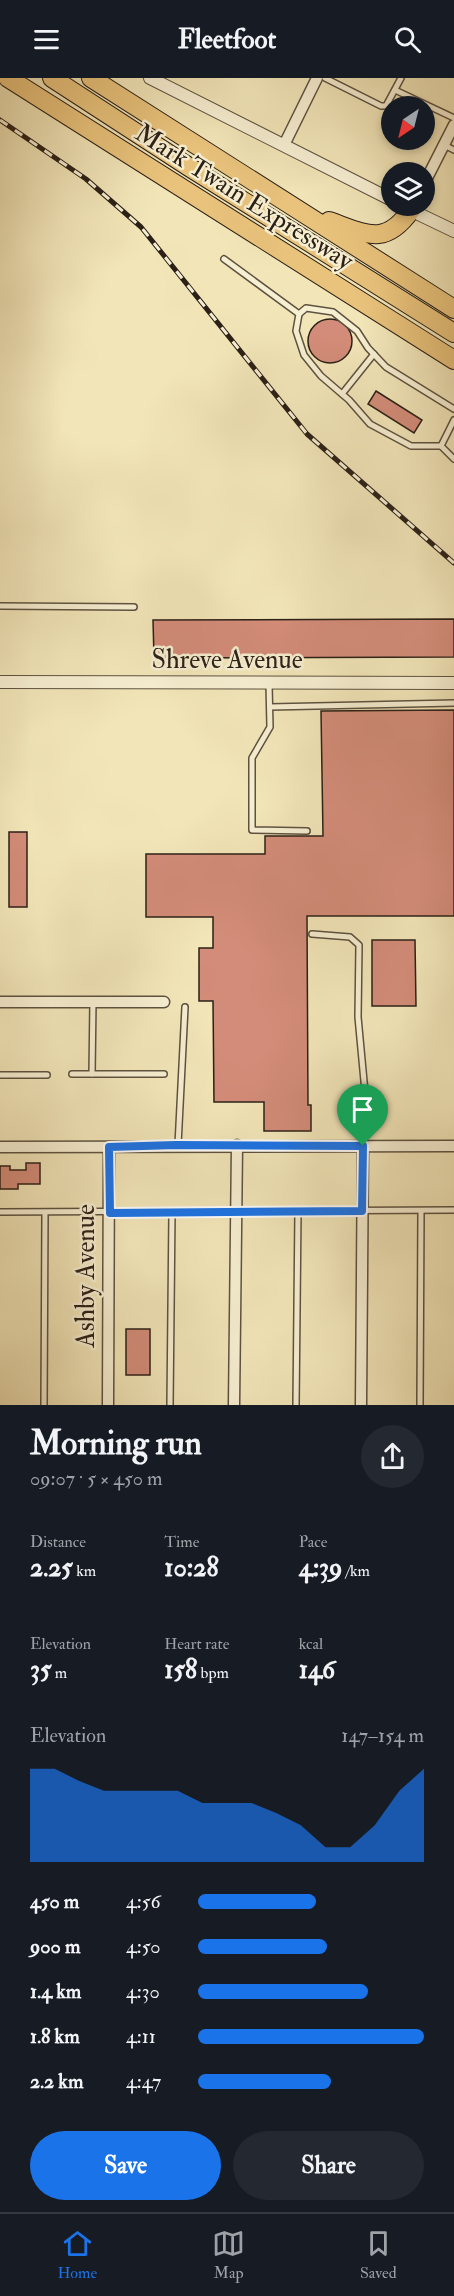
<!DOCTYPE html>
<html lang="en">
<head>
<meta charset="utf-8">
<style>
  :root { --surface:#171b24; --page:#242831; --text:#f1f3f6; --muted:#9ea1a6; --line:#363941; --accent:#1a73e8 }
  body { margin:0; font-family:"IM FELL Double Pica",serif; background:var(--page); color:var(--text); height:100vh; display:flex; flex-direction:column; font-size:22px; white-space:nowrap }
  * { box-sizing:border-box; margin:0 }
  p { font-size:20px; color:var(--muted) }
  .icon { flex:none; width:33px; height:33px; fill:none; stroke:currentColor; stroke-width:2; stroke-linecap:round; stroke-linejoin:round }
  .map { position:relative; height:1327px; overflow:hidden }
  .drawer { display:flex; flex-direction:column; background:var(--surface); flex:1 }
  .drawer>* { flex:none }
  .needle { width:39px; rotate:215deg }
  .fabs { position:absolute; left:381px; top:18px; display:grid; gap:12px }
  .fabs a { display:grid; place-items:center; width:54px; height:54px; border-radius:50%; background:var(--surface); box-shadow:0 3px 9px #0003; font-size:30px }
  .pin { position:absolute; display:grid; place-items:center; width:51px; height:51px; color:#fff; margin:-62px -26px; border-radius:50% 50% 50% 0; rotate:-45deg; box-shadow:0 0 6px #0007 }
  .pin .icon { rotate:45deg }
  .round { display:grid; place-items:center; flex:none; width:63px; height:63px; border-radius:32px; background:var(--page) }
  .overview { display:flex; align-items:center; justify-content:space-between; height:102px; padding:0 30px }
  h1 { font-size:33px; font-weight:800; line-height:45px }
  .stats { display:grid; grid-template-columns:repeat(3,1fr); gap:9px; height:102px; padding:6px 30px }
  .stats div { display:grid; align-content:center }
  .stats b { font-size:26px; font-weight:800 }
  .stats small { font-size:16px; font-weight:400 }
  .stats p { font-size:16px }
  .chart { height:168px; padding:12px 30px }
  .chart p { display:flex; justify-content:space-between }
  .chart svg { width:100%; height:108px; margin-top:6px; fill:var(--accent); opacity:.7 }
  .cta { display:flex; gap:12px; margin-top:auto; padding:12px 30px }
  .cta a { flex:1; height:69px; border-radius:36px; background:var(--accent); color:#fff; font-size:24px; font-weight:800; line-height:69px; text-align:center }
  .cta a+a { background:var(--page); color:var(--text) }
  ul { padding:0 30px; list-style:none; font-size:20px }
  li { display:grid; grid-template-columns:96px 72px 1fr; align-items:center; height:45px }
  li i { height:15px; border-radius:8px; background:var(--accent) }
  header { display:flex; justify-content:space-between; align-items:center; height:78px; padding:0 30px; background:var(--surface); font-size:27px; font-weight:800 }
  .tab-bar { display:flex; justify-content:space-around; align-items:center; height:84px; border-top:2px solid var(--line); background:var(--surface); font-size:16px; color:var(--muted) }
  .tab-bar a { display:grid; justify-items:center; gap:3px }
  .tab-bar .on { color:var(--accent) }
  .map>svg:first-child { display:block }
  .building { fill:#d38c79; stroke:#2b2017; stroke-width:1.5 }
  .lines { fill:none; stroke-linecap:round; stroke-linejoin:round }
  .service-casing { stroke:#5d5240; stroke-width:8 }
  .minor-casing { stroke:#5d5240; stroke-width:13 }
  .tertiary-casing { stroke:#5d5240; stroke-width:14 }
  .motorway-casing { stroke:#2b2017; stroke-width:20 }
  .service { stroke:#f7efd2; stroke-width:5 }
  .minor { stroke:#f7efd2; stroke-width:10 }
  .tertiary { stroke:#f7efd2; stroke-width:12 }
  .motorway { stroke:#e9c37c; stroke-width:18 }
  .rail-casing { stroke:#2b2017; stroke-width:5 }
  .rail { stroke:#f7efd2; stroke-width:3; stroke-dasharray:9; stroke-linecap:butt }
  .route-casing { stroke:#fff; stroke-width:12 }
  .route { stroke:#1a73e8; stroke-width:8 }
  .labels { text-anchor:middle; dominant-baseline:central; stroke-width:5; stroke-linejoin:round; paint-order:stroke }
  .street-label { font-size:26px; fill:#2b2017; stroke:#f7efd2 }
</style>
</head>
<body>
<header><svg class="icon" aria-label="menu" viewBox="0 0 24 24"><path d="M4 6h16M4 12h16M4 18h16"/></svg>Fleetfoot<svg class="icon" aria-label="search" viewBox="0 0 24 24"><circle cx="10" cy="10" r="6"/><path d="M15 15l6 6"/></svg></header>
<div class="map">
<svg width="454" height="1327" viewBox="0 0 454 1327">
  <rect width="100%" height="100%" fill="#f2e6b9"/>
  <filter id="stains"><feTurbulence type="fractalNoise" baseFrequency=".00333" numOctaves="4"/><feColorMatrix values="0 0 0 0 .2 0 0 0 0 .09 0 0 0 0 .02 0 0 0 .5 -.17"/></filter>
  <radialGradient id="worn" r=".72"><stop offset=".6" stop-color="#630" stop-opacity="0"/><stop offset="1" stop-color="#630" stop-opacity=".3"/></radialGradient>
  <!-- building -->
  <g class="building">
    <circle cx="330" cy="263" r="22"/>
    <path d="M376,313L422,342L414,355L368,326Z"/>
    <path d="M454,541V579L154,580L153,542Z"/>
    <path d="M454,632V838H307L308,1027H311V1053H264V1024H214L213,923H199V870H213V839H146V776H265V758H323L321,633Z"/>
    <rect x="9" y="754" width="18" height="75"/>
    <path d="M372,862H415L416,928H372Z"/>
    <path d="M26,1085H40V1106H18V1111H0V1088H10V1092H26Z"/>
    <rect x="126" y="1251" width="24" height="46"/>
  </g>
  <g class="lines">
    <!-- service casing -->
    <g class="service-casing">
      <g id="service">
        <path d="M325,0L381,28H386L401,0"/>
        <path d="M395,12L454,40"/>
        <path d="M444,67L454,72"/>
        <path d="M224,181L299,236L296,253L304,277L321,298L349,322L370,346L411,368H441L454,381"/>
        <path d="M299,236L306,230L333,234L357,253L368,270L386,289L454,331"/>
        <path d="M342,316L374,276"/>
        <path d="M441,368L454,342"/>
        <path d="M0,528L134,529"/>
        <path d="M269,606L270,649L252,680V752L307,753"/>
        <path d="M270,629L454,625"/>
        <path d="M312,856L350,859L359,867L358,939L365,1014L363,1068"/>
        <path d="M72,996H164"/>
        <path d="M92,996L93,923"/>
        <path d="M0,997H47"/>
        <path d="M178,1067L185,929"/>
        <path d="M0,1134L454,1132"/>
        <path d="M44,1327L45,1135"/>
        <path d="M170,1327L172,1134"/>
        <path d="M296,1327L298,1133"/>
        <path d="M420,1327L421,1133"/>
      </g>
    </g>
    <!-- minor casing -->
    <g class="minor-casing">
      <g id="minor">
        <path d="M284,67L317,0"/>
        <path d="M424,106L454,47"/>
        <path d="M0,924H164"/>
        <path d="M0,1069L454,1068"/>
        <path d="M108,1327L109,1069"/>
        <path d="M234,1327L237,1067"/>
        <path d="M361,1327L363,1068"/>
      </g>
    </g>
    <!-- tertiary casing -->
    <g class="tertiary-casing">
      <g id="tertiary">
        <path d="M150,0L392,122"/>
        <path d="M402,128L454,153"/>
        <path d="M0,604L454,605"/>
      </g>
    </g>
    <!-- motorway casing -->
    <g class="motorway-casing">
      <g id="motorway">
        <path d="M8,0L454,282"/>
        <path d="M52,0L189,89L454,255"/>
        <path d="M91,0L454,231"/>
        <path d="M329,143C366,156 385,169 411,132"/>
      </g>
    </g>
    <!-- service -->
    <use href="#service" class="service"/>
    <!-- minor -->
    <use href="#minor" class="minor"/>
    <!-- tertiary -->
    <use href="#tertiary" class="tertiary"/>
    <!-- motorway -->
    <use href="#motorway" class="motorway"/>
    <!-- rail casing -->
    <g class="rail-casing">
      <path id="rail" d="M0,42L86,101L141,149L307,356L454,485"/>
    </g>
    <!-- rail -->
    <use href="#rail" class="rail"/>
  </g>
  <g class="lines">
    <!-- route casing -->
    <g class="route-casing">
      <path id="route" d="M176,1067L363,1068L362,1133L110,1135L109,1069Z"/>
    </g>
    <!-- route -->
    <use href="#route" class="route"/>
  </g>
  <g class="labels">
    <!-- street labels -->
    <g class="street-label">
      <text transform="translate(244 119) rotate(32)">Mark Twain Expressway</text>
      <text x="227" y="582">Shreve Avenue</text>
      <text transform="translate(86 1198) rotate(-90)">Ashby Avenue</text>
    </g>
  </g>
  <rect width="100%" height="100%" filter="url(#stains)"/>
  <rect width="100%" height="100%" fill="url(#worn)"/>
</svg>
<div class="fabs">
<a><svg class="needle" viewBox="-14 -14 28 28"><path d="M0-13l5 13h-10z" fill="#e53935"/><path d="M0 13l5-13h-10z" fill="#9ea1a6"/></svg></a>
<a><svg class="icon" aria-label="layers" viewBox="0 0 24 24"><path d="M12 4l9 5-9 5-9-5zM3 14l9 5 9-5"/></svg></a>
</div>
<div class="pin" style="left:363px;top:1068px;background:#1e9e55"><svg class="icon" aria-label="arrive" viewBox="0 0 24 24"><path d="M6 21V4h12l-3 4 3 4H6"/></svg></div>
</div>
<section class="drawer">
<div class="overview"><div><h1>Morning run</h1><p>09:07 · 5 × 450 m</p></div><a class="round"><svg class="icon" aria-label="share" viewBox="0 0 24 24"><path d="M12 15V3M7 8l5-5 5 5M5 13v7h14v-7"/></svg></a></div>
<div class="stats">
<div><p>Distance</p><b>2.25<small> km</small></b></div>
<div><p>Time</p><b>10:28</b></div>
<div><p>Pace</p><b>4:39<small> /km</small></b></div>
</div>
<div class="stats">
<div><p>Elevation</p><b>35<small> m</small></b></div>
<div><p>Heart rate</p><b>158<small> bpm</small></b></div>
<div><p>kcal</p><b>146</b></div>
</div>
<div class="chart"><p><span>Elevation</span>147–154 m</p>
<svg viewBox="0 0 160 44" preserveAspectRatio="none"><path d="M0 44V6L10 6L20 11L30 15L40 15L50 15L60 15L70 20L80 20L90 20L100 24L110 29L120 38L130 38L140 29L150 15L160 6V44z"/></svg>
</div>
<ul>
<li><b>450 m</b>4:56<i style="width:52%"></i></li>
<li><b>900 m</b>4:50<i style="width:57%"></i></li>
<li><b>1.4 km</b>4:30<i style="width:75%"></i></li>
<li><b>1.8 km</b>4:11<i style="width:100%"></i></li>
<li><b>2.2 km</b>4:47<i style="width:59%"></i></li>
</ul>
<div class="cta"><a>Save</a><a>Share</a></div>
</section>
<nav class="tab-bar">
<a class="on"><svg class="icon" aria-label="home" viewBox="0 0 24 24"><path d="M3 11l9-7 9 7M6 9v11h12V9"/></svg>Home</a>
<a><svg class="icon" aria-label="map" viewBox="0 0 24 24"><path d="M3 6l6-2 6 2 6-2v14l-6 2-6-2-6 2zM9 4v14M15 6v14"/></svg>Map</a>
<a><svg class="icon" aria-label="saved" viewBox="0 0 24 24"><path d="M7 4h10v16l-5-4-5 4z"/></svg>Saved</a>
</nav>
</body>
</html>
